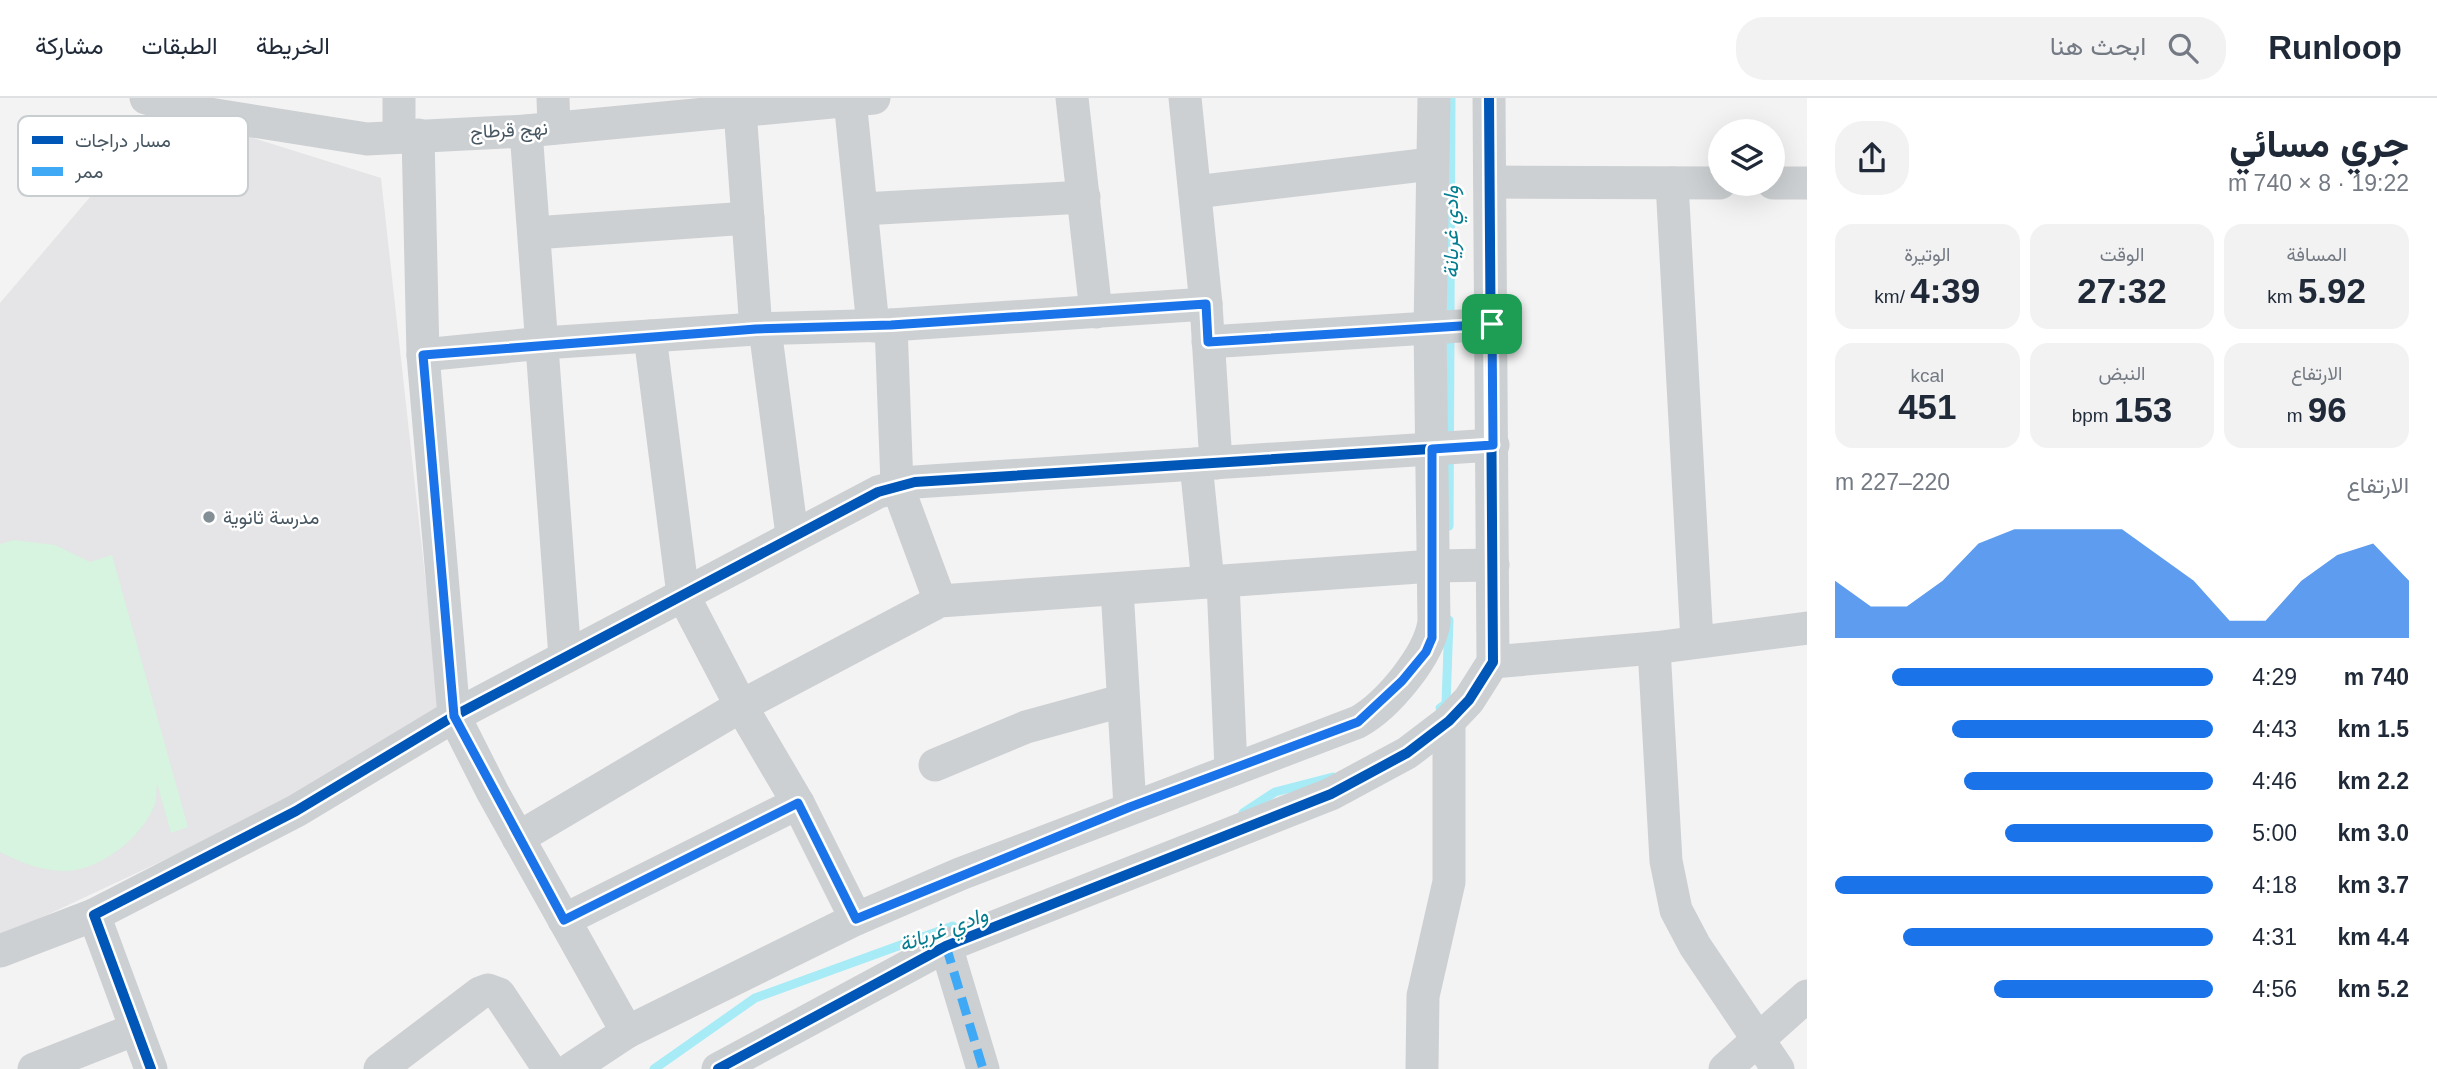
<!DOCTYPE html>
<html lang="ar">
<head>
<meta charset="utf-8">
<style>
  :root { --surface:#fff; --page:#f2f2f3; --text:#1f2937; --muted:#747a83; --line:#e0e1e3; --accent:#1a73e8 }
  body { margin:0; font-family:Helvetica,Vazirmatn,sans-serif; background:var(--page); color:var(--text); direction:rtl; height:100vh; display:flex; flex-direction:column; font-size:26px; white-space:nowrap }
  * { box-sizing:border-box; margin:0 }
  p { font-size:23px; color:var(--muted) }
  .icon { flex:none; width:38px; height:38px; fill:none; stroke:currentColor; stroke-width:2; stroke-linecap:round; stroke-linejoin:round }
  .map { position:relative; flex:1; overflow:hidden; direction:ltr }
  .panel { display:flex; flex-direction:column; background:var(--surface); width:630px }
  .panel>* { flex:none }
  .controls { position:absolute; left:1708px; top:21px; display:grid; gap:14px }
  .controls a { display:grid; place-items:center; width:77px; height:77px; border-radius:50%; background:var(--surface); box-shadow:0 7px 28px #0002; font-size:35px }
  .pin { position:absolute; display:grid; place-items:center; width:60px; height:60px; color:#fff; margin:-30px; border-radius:14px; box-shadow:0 4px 10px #0006 }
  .round { display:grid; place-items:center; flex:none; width:74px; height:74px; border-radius:28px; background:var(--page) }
  .head { display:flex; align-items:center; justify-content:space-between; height:119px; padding:0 28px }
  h1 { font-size:38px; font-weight:800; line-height:52px }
  .stats { display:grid; grid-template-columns:repeat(3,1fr); gap:10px; height:119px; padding:7px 28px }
  .stats div { display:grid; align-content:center; border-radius:18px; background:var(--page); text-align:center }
  .stats b { font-size:35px; font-weight:800 }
  .stats small { font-size:19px; font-weight:400 }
  .stats p { font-size:19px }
  .chart { height:196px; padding:14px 28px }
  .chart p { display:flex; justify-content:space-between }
  .chart svg { width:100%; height:126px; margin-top:7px; fill:var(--accent); opacity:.7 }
  ul { padding:0 28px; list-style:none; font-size:23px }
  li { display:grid; grid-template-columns:112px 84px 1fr; align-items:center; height:52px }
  li i { height:18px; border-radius:9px; background:var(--accent) }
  header { display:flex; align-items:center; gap:42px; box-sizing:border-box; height:98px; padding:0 35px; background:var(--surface); border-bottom:2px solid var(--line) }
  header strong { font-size:33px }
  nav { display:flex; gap:38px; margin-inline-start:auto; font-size:24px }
  .search { width:490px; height:63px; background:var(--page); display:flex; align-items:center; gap:18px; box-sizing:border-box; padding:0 24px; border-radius:28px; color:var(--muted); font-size:26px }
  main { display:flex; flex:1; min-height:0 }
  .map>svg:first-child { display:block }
  .education { fill:#e5e4e6 }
  .green { fill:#d6f4df }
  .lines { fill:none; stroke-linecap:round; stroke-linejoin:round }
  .stream { stroke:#a6ebf6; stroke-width:9 }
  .street { stroke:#cdd0d2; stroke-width:33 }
  .quiet { stroke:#3fa9f5; stroke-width:9; stroke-dasharray:18 9; stroke-linecap:butt }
  .cycleway-casing { stroke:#fff; stroke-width:15 }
  .cycleway { stroke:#0057b8; stroke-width:10 }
  .route-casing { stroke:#fff; stroke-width:14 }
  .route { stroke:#1a73e8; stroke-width:9 }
  .poi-dot { fill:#848e95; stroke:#fff; stroke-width:2.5 }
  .labels { text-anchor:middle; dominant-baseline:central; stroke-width:5; stroke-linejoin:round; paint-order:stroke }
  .street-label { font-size:19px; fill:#475762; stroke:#fff }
  .poi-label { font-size:19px; fill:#475762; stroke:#fff; text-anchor:start }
  .water-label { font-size:21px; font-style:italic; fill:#047d91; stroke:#fff }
  .key { fill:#fff; stroke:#c8cdd0; stroke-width:2 }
  .key-label { font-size:19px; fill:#475762 }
</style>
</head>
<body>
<header>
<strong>Runloop</strong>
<div class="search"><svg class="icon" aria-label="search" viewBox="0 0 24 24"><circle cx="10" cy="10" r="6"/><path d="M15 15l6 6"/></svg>ابحث هنا</div>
<nav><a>الخريطة</a><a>الطبقات</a><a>مشاركة</a></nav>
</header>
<main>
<section class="panel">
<div class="head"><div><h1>جري مسائي</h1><p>19:22 · 8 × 740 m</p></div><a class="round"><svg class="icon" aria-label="share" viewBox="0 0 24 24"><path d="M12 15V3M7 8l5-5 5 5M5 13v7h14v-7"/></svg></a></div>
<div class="stats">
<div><p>المسافة</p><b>5.92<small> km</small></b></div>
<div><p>الوقت</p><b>27:32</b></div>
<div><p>الوتيرة</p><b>4:39<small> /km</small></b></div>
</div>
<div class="stats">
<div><p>الارتفاع</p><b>96<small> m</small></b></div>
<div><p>النبض</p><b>153<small> bpm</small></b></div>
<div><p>kcal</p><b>451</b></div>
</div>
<div class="chart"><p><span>الارتفاع</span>220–227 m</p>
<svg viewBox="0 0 160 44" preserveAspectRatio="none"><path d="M0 44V24L10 33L20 33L30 24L40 11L50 6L60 6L70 6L80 6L90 15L100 24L110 38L120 38L130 24L140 15L150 11L160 24V44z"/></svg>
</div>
<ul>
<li><b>740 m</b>4:29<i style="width:85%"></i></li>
<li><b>1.5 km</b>4:43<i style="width:69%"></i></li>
<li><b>2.2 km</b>4:46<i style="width:66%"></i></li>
<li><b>3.0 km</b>5:00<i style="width:55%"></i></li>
<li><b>3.7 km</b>4:18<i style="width:100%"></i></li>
<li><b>4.4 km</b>4:31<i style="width:82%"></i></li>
<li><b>5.2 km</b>4:56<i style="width:58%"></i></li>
</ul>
</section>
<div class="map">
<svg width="1807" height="971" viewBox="0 0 1807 971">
  <rect width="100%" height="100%" fill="#f4f3f3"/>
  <!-- education -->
  <path class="education" d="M164,12L381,80L442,632L0,839V205Z"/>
  <!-- green -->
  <path class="green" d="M14,442L55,447L90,464L112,457L188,729L171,735L157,685C156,692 157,700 155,706C142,740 99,774 62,773C39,772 20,764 0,754V446Z"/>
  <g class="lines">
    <!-- stream -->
    <g class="stream">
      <path d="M1450,221L1451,0"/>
      <path d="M1449,428L1450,235"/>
      <path d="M1440,610L1446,606L1449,522"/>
      <path d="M1243,715L1275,694L1333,679"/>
      <path d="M654,971L755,900L953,828"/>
    </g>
    <!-- street -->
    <g class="street">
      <path d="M146,0L209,16L367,41L526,33L874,0"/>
      <path d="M399,0V37"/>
      <path d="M553,0L554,30"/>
      <path d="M1072,0L1096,214"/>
      <path d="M1185,0L1206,206"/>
      <path d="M850,2L873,228"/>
      <path d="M740,12L756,231"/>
      <path d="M526,33L565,559"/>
      <path d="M418,37L423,257L454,618L493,695L627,934L571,971"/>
      <path d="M1490,84L1720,85"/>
      <path d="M1672,85L1697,543"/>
      <path d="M1773,85H1807"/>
      <path d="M1195,94L1431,66"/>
      <path d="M862,111L1084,99"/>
      <path d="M534,135L748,120"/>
      <path d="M891,227L897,387L940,503"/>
      <path d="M765,231L792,437"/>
      <path d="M650,238L683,497L741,608L798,705L856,821"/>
      <path d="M1208,244L1492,226"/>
      <path d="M423,257L543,245L756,231L891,227L1206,206L1216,365"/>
      <path d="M1196,366L1208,484"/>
      <path d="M1223,484L1231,671"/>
      <path d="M1117,491L1130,709"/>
      <path d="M1654,550L1666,763L1676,812L1695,848L1778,971"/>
      <path d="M1493,564L1654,550L1807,530"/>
      <path d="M935,667L1026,629L1121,603"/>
      <path d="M518,740L741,608L940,503L1433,468L1493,467"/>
      <path d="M564,822L798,705"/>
      <path d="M946,848L983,971"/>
      <path d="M0,853L94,817"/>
      <path d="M627,934L856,821L960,776L1358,624C1388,607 1429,558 1434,524L1430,230L1434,0"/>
      <path d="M34,971L136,931"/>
      <path d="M151,971L94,817L296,713L454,618L878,394L915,384L1493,347"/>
      <path d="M380,971L480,895L488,892L499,896L549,971"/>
      <path d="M718,971L946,848L1331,696L1407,655L1449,623L1469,602L1493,564L1489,0"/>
      <path d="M1422,971L1423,898L1449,784V623"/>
      <path d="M1725,971L1807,898"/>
    </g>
    <!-- quiet -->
    <path class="quiet" d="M946,848L983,971"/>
    <!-- cycleway casing -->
    <g class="cycleway-casing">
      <g id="cycleway">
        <path d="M151,971L94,817L296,713L454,618L878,394L915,384L1493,347"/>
        <path d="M718,971L946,848L1331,696L1407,655L1449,623L1469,602L1493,564L1489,0"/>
      </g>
    </g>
    <!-- cycleway -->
    <use href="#cycleway" class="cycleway"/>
  </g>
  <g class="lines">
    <!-- route casing -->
    <g class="route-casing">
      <path id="route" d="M1206,206L1208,244L1492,226L1493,347L1432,351V540L1426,554L1402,583L1358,624L1130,709L856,821L798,705L564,822L454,618L423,257L756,231L891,227Z"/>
    </g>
    <!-- route -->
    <use href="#route" class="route"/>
  </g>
  <!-- markers -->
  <circle class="poi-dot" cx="209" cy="419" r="7"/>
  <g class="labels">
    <!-- street labels -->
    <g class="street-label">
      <text transform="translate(509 32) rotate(-3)">نهج قرطاج</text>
    </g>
    <!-- poi labels -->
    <g class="poi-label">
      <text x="223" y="419">مدرسة ثانوية</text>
    </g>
    <!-- water labels -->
    <g class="water-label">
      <text transform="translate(1450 134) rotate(-90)">وادي غريانة</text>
      <text transform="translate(943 831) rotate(-20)">وادي غريانة</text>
    </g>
  </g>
  <!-- legend -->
  <rect x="18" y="18" width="230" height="80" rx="10" class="key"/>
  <rect x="32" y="38" width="31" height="8" fill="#0057b8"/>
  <rect x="32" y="69" width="31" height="9" fill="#3fa9f5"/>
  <g class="key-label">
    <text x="75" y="49">مسار دراجات</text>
    <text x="75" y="80">ممر</text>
  </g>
</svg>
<div class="controls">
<a><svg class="icon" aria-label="layers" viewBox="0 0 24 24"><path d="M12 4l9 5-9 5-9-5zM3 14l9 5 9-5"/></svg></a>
</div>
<div class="pin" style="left:1492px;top:226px;background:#1e9e55"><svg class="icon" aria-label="arrive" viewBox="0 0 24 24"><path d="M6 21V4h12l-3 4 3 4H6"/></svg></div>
</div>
</main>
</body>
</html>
